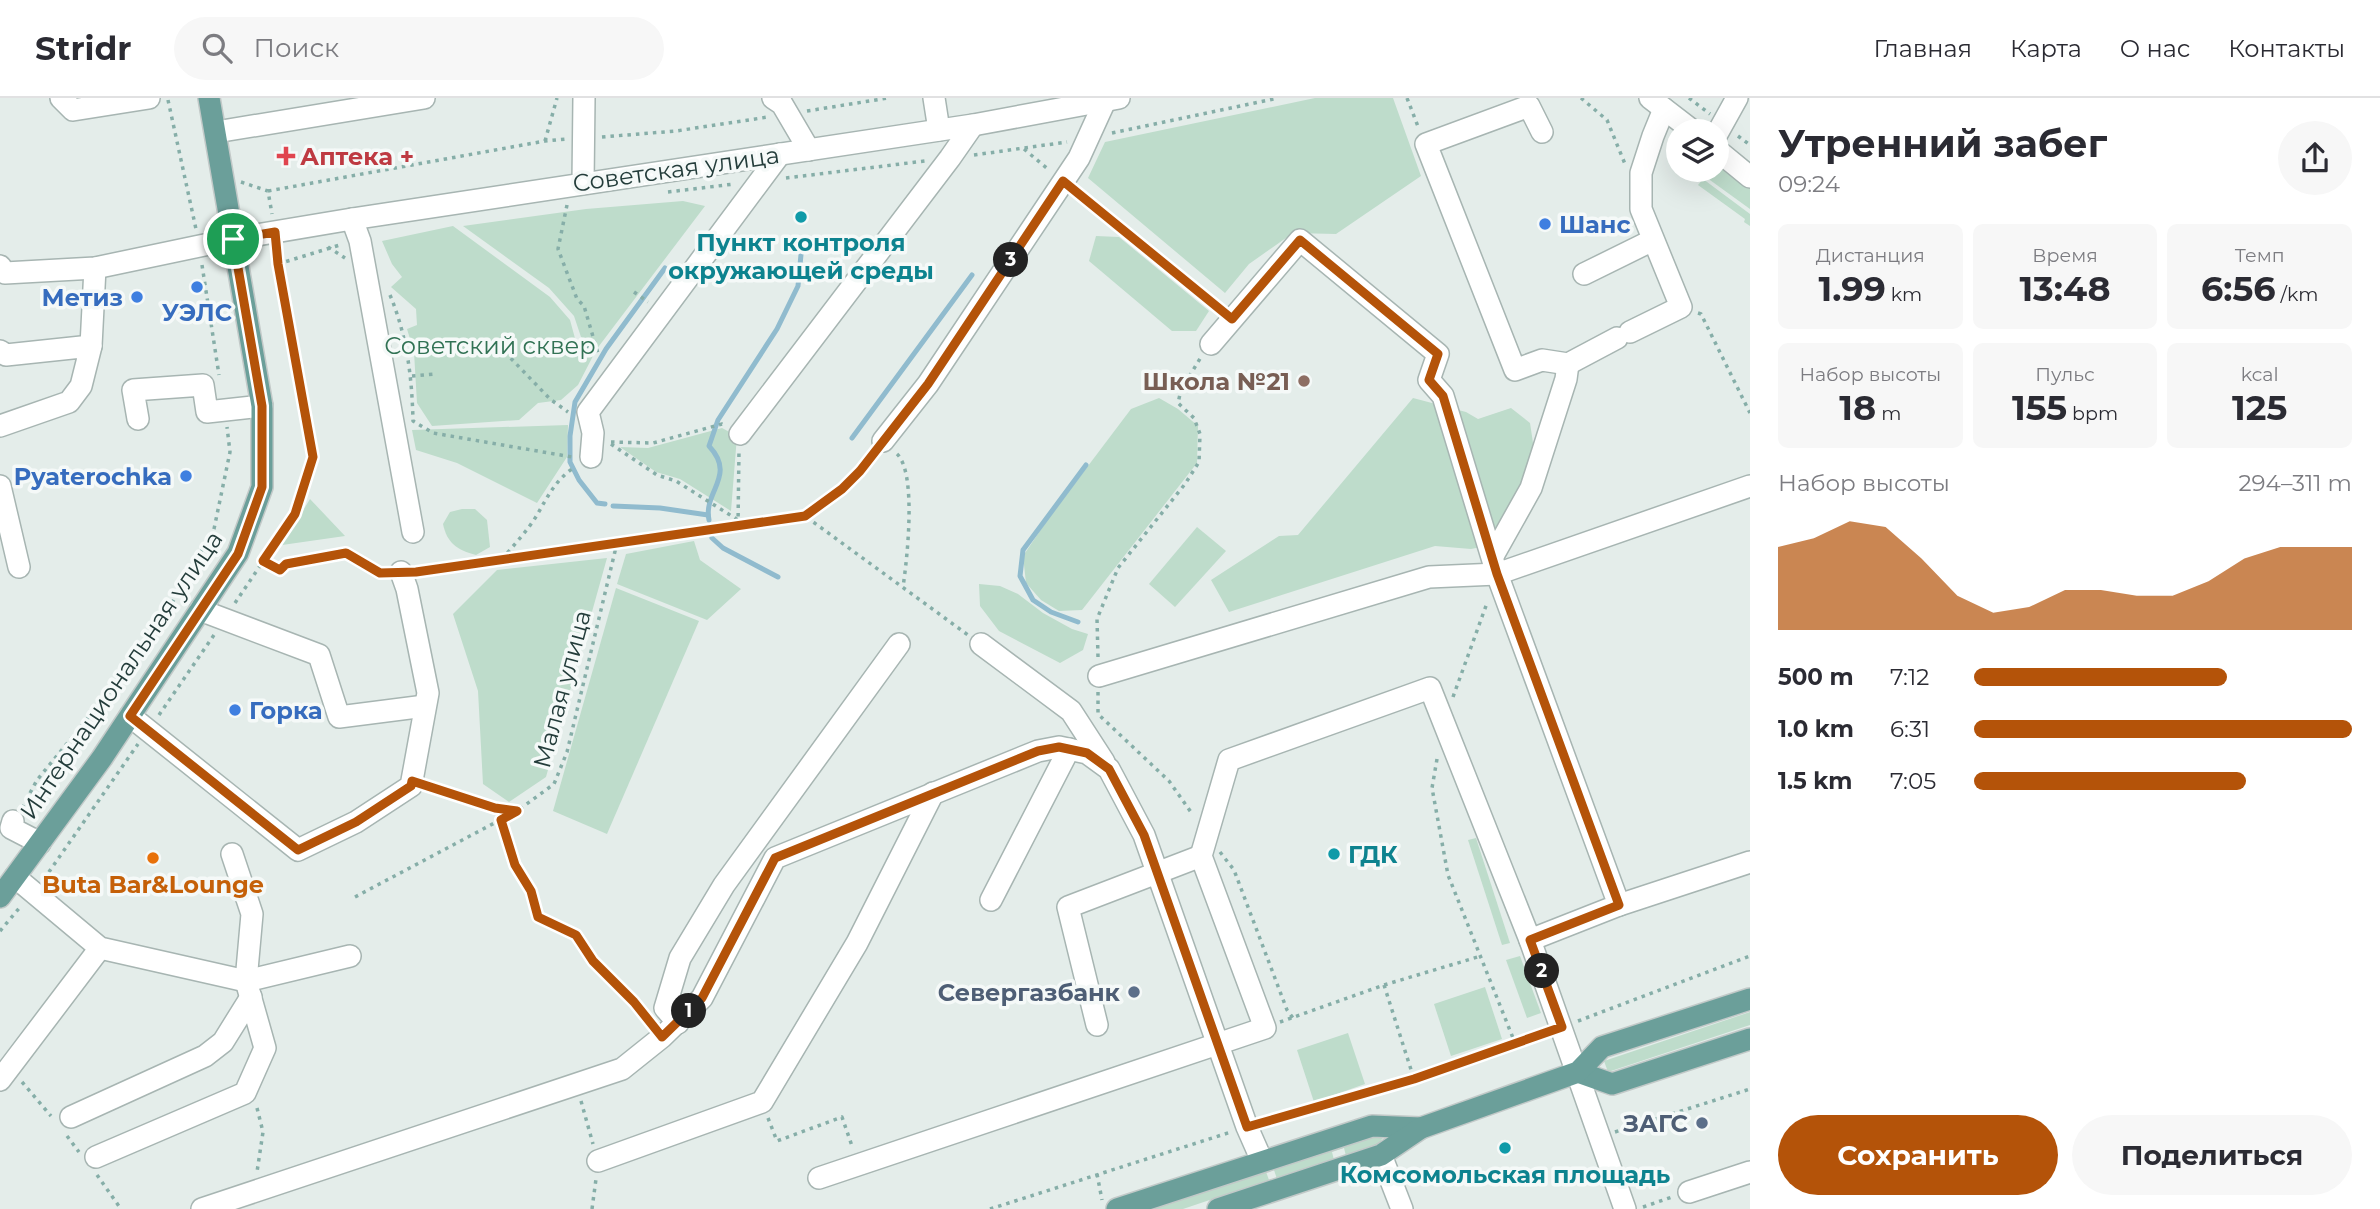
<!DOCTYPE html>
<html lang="ru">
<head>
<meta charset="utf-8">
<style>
  :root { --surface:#fff; --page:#f7f7f7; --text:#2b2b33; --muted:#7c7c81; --line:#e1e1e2; --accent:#b45309 }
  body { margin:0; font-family:Montserrat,sans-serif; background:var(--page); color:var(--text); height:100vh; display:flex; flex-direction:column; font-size:26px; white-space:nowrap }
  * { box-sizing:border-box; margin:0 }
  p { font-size:23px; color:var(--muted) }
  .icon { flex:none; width:38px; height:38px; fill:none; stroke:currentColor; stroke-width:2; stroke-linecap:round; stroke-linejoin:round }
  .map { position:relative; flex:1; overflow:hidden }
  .panel { display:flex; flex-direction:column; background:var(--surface); width:630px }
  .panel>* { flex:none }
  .fabs { position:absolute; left:1666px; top:21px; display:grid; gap:14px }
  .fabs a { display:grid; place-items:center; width:63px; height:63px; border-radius:50%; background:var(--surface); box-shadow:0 7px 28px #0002; font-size:35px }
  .pin { position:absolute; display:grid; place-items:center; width:60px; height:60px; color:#fff; margin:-30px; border:4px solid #fff; border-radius:50%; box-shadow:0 2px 7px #0007 }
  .km { position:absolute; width:35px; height:35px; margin:-18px; border-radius:50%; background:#222; color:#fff; font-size:19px; line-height:35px; text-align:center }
  .round { display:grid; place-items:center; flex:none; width:74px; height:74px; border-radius:37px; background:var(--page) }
  .headline { display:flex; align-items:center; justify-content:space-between; height:119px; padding:0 28px }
  h1 { font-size:38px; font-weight:700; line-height:52px }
  .figures { display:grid; grid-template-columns:repeat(3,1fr); gap:10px; height:119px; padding:7px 28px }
  .figures div { display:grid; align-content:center; border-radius:10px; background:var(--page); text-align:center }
  .figures b { font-size:35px; font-weight:700 }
  .figures small { font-size:19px; font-weight:400 }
  .figures p { font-size:19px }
  .chart { height:196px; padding:14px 28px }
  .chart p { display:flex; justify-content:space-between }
  .chart svg { width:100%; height:126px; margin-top:7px; fill:var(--accent); opacity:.7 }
  .action { display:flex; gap:14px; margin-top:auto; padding:14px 28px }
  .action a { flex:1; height:80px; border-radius:42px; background:var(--accent); color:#fff; font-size:28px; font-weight:700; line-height:80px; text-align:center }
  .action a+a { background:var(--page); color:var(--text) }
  ul { padding:0 28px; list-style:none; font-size:23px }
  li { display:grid; grid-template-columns:112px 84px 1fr; align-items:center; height:52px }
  li i { height:18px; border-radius:9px; background:var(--accent) }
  header { display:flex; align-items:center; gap:42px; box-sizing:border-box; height:98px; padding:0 35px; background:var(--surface); border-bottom:2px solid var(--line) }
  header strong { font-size:33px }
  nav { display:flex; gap:38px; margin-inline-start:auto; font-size:24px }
  .search { width:490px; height:63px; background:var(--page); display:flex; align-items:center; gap:18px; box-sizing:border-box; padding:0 24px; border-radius:38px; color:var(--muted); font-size:26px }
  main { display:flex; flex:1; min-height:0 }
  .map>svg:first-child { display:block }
  .green { fill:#bedccb }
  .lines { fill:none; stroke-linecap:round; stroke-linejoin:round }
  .stream { stroke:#90bbce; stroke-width:5 }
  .minor-casing { stroke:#a7b5b2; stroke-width:24 }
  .major-casing { stroke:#c2c9c8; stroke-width:24 }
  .path { stroke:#86aea8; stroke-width:3.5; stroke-dasharray:3.5 5; stroke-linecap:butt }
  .minor { stroke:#fff; stroke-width:21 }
  .major { stroke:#6b9f9a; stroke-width:21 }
  .route-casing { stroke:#fff; stroke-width:14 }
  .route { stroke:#b45309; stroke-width:9 }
  .health-dot { fill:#e0444e; stroke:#f5f9f8; stroke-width:2.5 }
  .culture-dot { fill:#0f9aa8; stroke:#f5f9f8; stroke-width:2.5 }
  .shop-dot { fill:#3f7fe0; stroke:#f5f9f8; stroke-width:2.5 }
  .education-dot { fill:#8d6e63; stroke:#f5f9f8; stroke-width:2.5 }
  .food-dot { fill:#e8710a; stroke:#f5f9f8; stroke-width:2.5 }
  .service-dot { fill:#5c6f8a; stroke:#f5f9f8; stroke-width:2.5 }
  .labels { text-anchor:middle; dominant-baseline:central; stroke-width:7; stroke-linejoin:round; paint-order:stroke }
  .health-label { font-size:24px; font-weight:bold; fill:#be3a42; stroke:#f5f9f8; text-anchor:start }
  .street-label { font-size:24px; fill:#243d3b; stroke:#f5f9f8 }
  .shop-label { font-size:24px; font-weight:bold; fill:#366cbe; stroke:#f5f9f8; text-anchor:start }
  .culture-label { font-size:24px; font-weight:bold; fill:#0d838f; stroke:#f5f9f8 }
  .park-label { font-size:24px; fill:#317254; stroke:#f5f9f8 }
  .education-label { font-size:24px; font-weight:bold; fill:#785e54; stroke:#f5f9f8; text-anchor:end }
  .food-label { font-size:24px; font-weight:bold; fill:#c56008; stroke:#f5f9f8 }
  .service-label { font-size:24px; font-weight:bold; fill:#4e5e75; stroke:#f5f9f8; text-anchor:end }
</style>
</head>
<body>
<header>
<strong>Stridr</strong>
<div class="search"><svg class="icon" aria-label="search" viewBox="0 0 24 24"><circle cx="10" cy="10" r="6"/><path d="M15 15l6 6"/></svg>Поиск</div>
<nav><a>Главная</a><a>Карта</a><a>О нас</a><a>Контакты</a></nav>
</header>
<main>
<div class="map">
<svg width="1750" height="1111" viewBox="0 0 1750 1111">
  <rect width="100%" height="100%" fill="#e4edea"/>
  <!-- green -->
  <g class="green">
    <path d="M1315,0H1393L1421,78L1336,136L1293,135L1249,166L1225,195L1088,80L1105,44Z"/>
    <path d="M1717,64L1750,88V111L1703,77L1707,72H1717Z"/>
    <path d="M1703,81L1750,116V128L1744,124L1745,121L1698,87Z"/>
    <path d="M683,103L705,108L596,252L581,239L574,218L549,190L463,128L586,111Z"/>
    <path d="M453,128L550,199L570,222L576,244L593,258L578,287L561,302L538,305L519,322L432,328L417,305L414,254L407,231L417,227L416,211L391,189L402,179L392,166L382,143Z"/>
    <path d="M1096,138L1119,139L1209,213L1196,233H1172L1089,163Z"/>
    <path d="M1159,300L1178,311L1198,328L1197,365L1082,512L1059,513L1041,502L1026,485L1023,458L1048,421L1131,311Z"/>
    <path d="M1413,300L1466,314L1478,321L1511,310L1530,325L1535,358L1507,422L1481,449L1471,451L1435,448L1229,514L1211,482L1279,438L1298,437Z"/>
    <path d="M568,327L567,359L537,405L457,365L416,352L412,332Z"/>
    <path d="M722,330L737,338L731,413L680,381L656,374L620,349L648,350Z"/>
    <path d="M310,401L345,438L282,447Z"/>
    <path d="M462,411H475L487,422L490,449L476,457C457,452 447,445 443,426L450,414Z"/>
    <path d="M1197,429L1226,453L1175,509L1149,486Z"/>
    <path d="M694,443L700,462L741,491L707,522L617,486L626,456Z"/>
    <path d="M607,460L546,679L509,704L483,686L478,593L453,516L497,472Z"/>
    <path d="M979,486L1000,488L1018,496L1043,515L1072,531L1088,536L1083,552L1060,565L999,533L980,508Z"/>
    <path d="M616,490L699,523L607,736L553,713Z"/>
    <path d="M1476,740L1510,845L1502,847L1468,742Z"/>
    <path d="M1520,858L1541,915L1527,920L1506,862Z"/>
    <path d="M1485,889L1502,941L1451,958L1434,906Z"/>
    <path d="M1750,914V927L1608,974L1604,963Z"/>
    <path d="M1348,935L1365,986L1314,1004L1297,952Z"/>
    <path d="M1375,1035L1383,1039L1379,1047L1346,1058L1344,1050L1332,1054L1334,1062L1277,1081L1273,1069Z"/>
    <path d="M1265,1071L1269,1082L1183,1111H1146Z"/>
  </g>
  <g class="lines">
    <!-- stream -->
    <g class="stream">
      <path d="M852,340L972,177"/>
      <path d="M605,406L597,405L579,382L570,364V338L575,304L606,251L665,170"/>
      <path d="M613,408L660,410L708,417"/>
      <path d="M709,422C703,393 737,378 709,348L718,322L777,231L798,188L802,146"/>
      <path d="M712,440L723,450L778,479"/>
      <path d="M1078,524L1051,514L1033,502L1020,478L1023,452L1086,367"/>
    </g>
    <!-- minor casing -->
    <g class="minor-casing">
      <g id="minor">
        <path d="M61,0L73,12L149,0"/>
        <path d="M773,0L782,6L809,52"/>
        <path d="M934,0L939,32"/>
        <path d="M1650,0L1693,33"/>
        <path d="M216,34L424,0"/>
        <path d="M1542,34L1529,8L1426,46L1515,272L1542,262L1568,266L1617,240"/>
        <path d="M1717,36L1737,0"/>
        <path d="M1717,52L1750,79"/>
        <path d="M583,85L584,0"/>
        <path d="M352,121L360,143L413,434"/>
        <path d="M0,168L5,175L95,170L233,141L352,121L973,27L1119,0"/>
        <path d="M1584,176L1653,142"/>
        <path d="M1630,234L1681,209L1641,111V75L1653,38L1664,11"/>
        <path d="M1211,246L1300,142L1438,256L1429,282L1443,298L1497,476L1619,807L1530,842"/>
        <path d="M91,248L95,170"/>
        <path d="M0,253L6,257L91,248L81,288L69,304L0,328"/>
        <path d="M138,321L133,292L203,287L207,314L262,308"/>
        <path d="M740,336L950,60L973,27"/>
        <path d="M883,343L928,286L1079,60L1105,3"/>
        <path d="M591,359L593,335L588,314L780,56"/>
        <path d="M0,388L19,469"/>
        <path d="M1493,458L1531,390L1566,281L1568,266"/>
        <path d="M200,512L319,557L339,619L425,608"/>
        <path d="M981,546L1071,613L1104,664"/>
        <path d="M1099,578L1429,479L1497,476L1750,388"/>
        <path d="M130,618L298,752L356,724L411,688L428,595L407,491L401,474"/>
        <path d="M13,723L11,730L40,745"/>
        <path d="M15,779L100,850L246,883L350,858"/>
        <path d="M991,802L1069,651"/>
        <path d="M1619,807L1750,764"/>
        <path d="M678,925L665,910L680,860L724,787L899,546"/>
        <path d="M1097,927L1068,809L1201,758"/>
        <path d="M0,982L100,850"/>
        <path d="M71,1019L205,958L223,944L251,899"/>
        <path d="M1381,1057L1402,1111"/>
        <path d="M96,1059L245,995L265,950L246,883L252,816L232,756"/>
        <path d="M598,1063L762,1004L857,845L933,695"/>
        <path d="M819,1080L1265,930L1201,758L1229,662L1430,590L1530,842L1625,1111"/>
        <path d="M1689,1094L1750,1074"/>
        <path d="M202,1111L622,971L662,939L702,900L775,760L1038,653L1059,649L1087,655L1109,671L1144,737L1247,1029L1262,1063"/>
      </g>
    </g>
    <!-- major casing -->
    <g class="major-casing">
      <g id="major">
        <path d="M0,799L102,660L238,455L262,389V308L209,0"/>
        <path d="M1578,974L1612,986L1750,941"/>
        <path d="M1117,1111L1372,1028L1421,1030"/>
        <path d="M1218,1111L1381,1057L1421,1030L1578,974L1602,949L1750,901"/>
      </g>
    </g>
    <!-- path -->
    <g class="path">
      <path d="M1407,0L1419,31"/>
      <path d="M1581,0L1607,22L1625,66"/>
      <path d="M1689,0L1710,16"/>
      <path d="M168,2L196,131"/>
      <path d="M807,13L888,0"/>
      <path d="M1112,35L1278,0"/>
      <path d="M1738,38L1750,47"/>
      <path d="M602,39L676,33L768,19"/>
      <path d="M545,43L557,0"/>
      <path d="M1024,51L1049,72"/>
      <path d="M974,57L1067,44"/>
      <path d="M786,80L925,63"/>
      <path d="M241,84L268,93L272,116"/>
      <path d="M268,93L545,43L566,41"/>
      <path d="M668,94L734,86"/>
      <path d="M1077,95L1218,209"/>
      <path d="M567,107L558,151L577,201L584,208L599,259"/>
      <path d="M328,149L345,160"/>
      <path d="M278,166L343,146"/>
      <path d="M202,167L219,277"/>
      <path d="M634,194L648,204"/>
      <path d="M390,197C407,238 412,279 413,323L433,335L572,359"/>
      <path d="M1698,215L1701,216L1750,315"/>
      <path d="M586,247L598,257"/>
      <path d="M499,248L550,301L568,314"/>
      <path d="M412,278L435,276"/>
      <path d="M611,344L653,345L722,326L726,328"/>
      <path d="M611,346L657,377L676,383L738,422"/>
      <path d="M897,356C917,375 907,462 903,489"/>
      <path d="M805,418L842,391L873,356"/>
      <path d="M738,427L739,352"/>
      <path d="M502,461C514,447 528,432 537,417C548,398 556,381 575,369"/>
      <path d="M264,463L280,473L286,466L346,455L380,475H385"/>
      <path d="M420,473L805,418L968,537"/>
      <path d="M235,505L295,416L313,359L277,151"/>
      <path d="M1098,559L1097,521L1118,470L1185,386L1199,364L1200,336L1194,320L1178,305L1181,292L1201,259"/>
      <path d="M1098,594V616L1169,683L1193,717"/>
      <path d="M1453,599L1487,505"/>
      <path d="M159,617L214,537"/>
      <path d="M1437,661L1432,690L1448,777L1515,945"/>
      <path d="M428,688L495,710L515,713"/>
      <path d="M22,710L37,682L148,547L214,431L230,354L227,329"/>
      <path d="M501,722L515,767L531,793L538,819L576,837L593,863L650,924"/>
      <path d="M1220,754L1234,772L1287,912L1293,920"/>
      <path d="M44,781L138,646"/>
      <path d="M355,799L517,713L554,686L567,654L617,445"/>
      <path d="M0,833L21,808"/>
      <path d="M1384,887L1414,981"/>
      <path d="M1578,923L1750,858"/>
      <path d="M1280,924L1384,887L1481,858"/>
      <path d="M22,984L51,1018"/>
      <path d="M581,1003L593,1046"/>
      <path d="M257,1010L263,1034L257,1074"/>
      <path d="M768,1020L777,1043L842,1019L852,1048"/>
      <path d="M1265,1023L1414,981L1545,935"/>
      <path d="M1615,1034L1750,991"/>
      <path d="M67,1038L79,1054"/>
      <path d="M1097,1076L1102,1102"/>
      <path d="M97,1077L121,1111"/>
      <path d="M1643,1109L1672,1099"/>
      <path d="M592,1111L596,1081"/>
      <path d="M990,1111L1231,1034"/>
    </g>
    <!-- minor -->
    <use href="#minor" class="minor"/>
    <!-- major -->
    <use href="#major" class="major"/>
  </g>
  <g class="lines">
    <!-- route casing -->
    <g class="route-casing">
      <path id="route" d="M1063,83L1232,221L1300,142L1438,256L1429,282L1443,298L1497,476L1619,807L1530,842L1562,929L1414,981L1247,1029L1144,737L1109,671L1087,655L1059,649L1038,653L775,760L702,900L662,939L634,904L593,863L576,837L538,819L531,793L515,767L501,722L517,713L495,710L412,683L411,688L356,724L298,752L130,618L238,456L262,389V308L233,141L275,134L278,166L313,359L295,416L263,463L280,472L286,466L346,455L380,475L416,474L805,418L842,391L860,373L928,286Z"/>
    </g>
    <!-- route -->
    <use href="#route" class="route"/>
  </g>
  <!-- markers -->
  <path class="health-dot" d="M282.5 47.5h7v7h7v7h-7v7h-7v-7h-7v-7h7z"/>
  <g class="culture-dot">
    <circle cx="801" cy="119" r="7"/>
    <circle cx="1334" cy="756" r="7"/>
    <circle cx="1505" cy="1050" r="7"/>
  </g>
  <g class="shop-dot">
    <circle cx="1545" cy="126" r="7"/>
    <circle cx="197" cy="189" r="7"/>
    <circle cx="137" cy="199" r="7"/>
    <circle cx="186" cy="378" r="7"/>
    <circle cx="235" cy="612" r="7"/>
  </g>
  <circle class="education-dot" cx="1304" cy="283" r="7"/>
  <circle class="food-dot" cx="153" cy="760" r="7"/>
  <g class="service-dot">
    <circle cx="1134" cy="894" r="7"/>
    <circle cx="1702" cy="1025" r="7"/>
  </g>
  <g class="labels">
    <!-- health labels -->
    <g class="health-label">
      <text x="300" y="58">Аптека +</text>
    </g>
    <!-- street labels -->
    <g class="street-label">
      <text transform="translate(676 71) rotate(-8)">Советская улица</text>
      <text transform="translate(121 577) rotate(-56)">Интернациональная улица</text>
      <text transform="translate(562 591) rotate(-75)">Малая улица</text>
    </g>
    <!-- shop labels -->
    <g class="shop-label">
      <text x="1559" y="126">Шанс</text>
      <text x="123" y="199" text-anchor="end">Метиз</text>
      <text x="197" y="214" text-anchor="middle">УЭЛС</text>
      <text x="172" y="378" text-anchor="end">Pyaterochka</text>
      <text x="249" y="612">Горка</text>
    </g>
    <!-- culture labels -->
    <g class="culture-label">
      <text x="801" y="144">Пункт контроля<tspan x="801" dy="28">окружающей среды</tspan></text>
      <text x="1348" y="756" text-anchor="start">ГДК</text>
      <text x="1505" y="1076">Комсомольская площадь</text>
    </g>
    <!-- park labels -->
    <g class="park-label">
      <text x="490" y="247">Советский сквер</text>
    </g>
    <!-- education labels -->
    <g class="education-label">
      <text x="1290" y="283">Школа №21</text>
    </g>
    <!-- food labels -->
    <g class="food-label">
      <text x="153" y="786">Buta Bar&amp;Lounge</text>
    </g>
    <!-- service labels -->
    <g class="service-label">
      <text x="1120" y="894">Севергазбанк</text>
      <text x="1688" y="1025">ЗАГС</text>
    </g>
  </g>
</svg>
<div class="fabs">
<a><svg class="icon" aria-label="layers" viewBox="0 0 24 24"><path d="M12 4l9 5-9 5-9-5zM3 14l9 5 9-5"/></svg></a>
</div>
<div class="pin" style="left:233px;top:141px;background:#1e9e55"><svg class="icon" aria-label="arrive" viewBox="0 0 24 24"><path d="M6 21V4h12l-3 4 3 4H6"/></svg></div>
<b class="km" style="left:689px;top:913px">1</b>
<b class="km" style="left:1542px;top:873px">2</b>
<b class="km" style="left:1011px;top:162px">3</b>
</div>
<section class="panel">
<div class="headline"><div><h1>Утренний забег</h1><p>09:24</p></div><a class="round"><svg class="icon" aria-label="share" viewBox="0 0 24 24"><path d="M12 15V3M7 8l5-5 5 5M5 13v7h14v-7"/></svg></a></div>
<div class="figures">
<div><p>Дистанция</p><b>1.99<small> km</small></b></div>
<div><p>Время</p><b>13:48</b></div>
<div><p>Темп</p><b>6:56<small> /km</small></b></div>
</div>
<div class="figures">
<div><p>Набор высоты</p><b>18<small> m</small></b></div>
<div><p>Пульс</p><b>155<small> bpm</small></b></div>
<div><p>kcal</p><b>125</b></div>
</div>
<div class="chart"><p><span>Набор высоты</span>294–311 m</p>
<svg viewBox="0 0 160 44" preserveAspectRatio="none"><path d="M0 44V15L10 12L20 6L30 8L40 19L50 32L60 38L70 36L80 30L90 30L100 32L110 32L120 27L130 19L140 15L150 15L160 15V44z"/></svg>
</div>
<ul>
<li><b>500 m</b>7:12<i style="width:67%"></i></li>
<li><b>1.0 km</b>6:31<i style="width:100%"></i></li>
<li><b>1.5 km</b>7:05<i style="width:72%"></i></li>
</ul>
<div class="action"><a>Сохранить</a><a>Поделиться</a></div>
</section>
</main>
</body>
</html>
